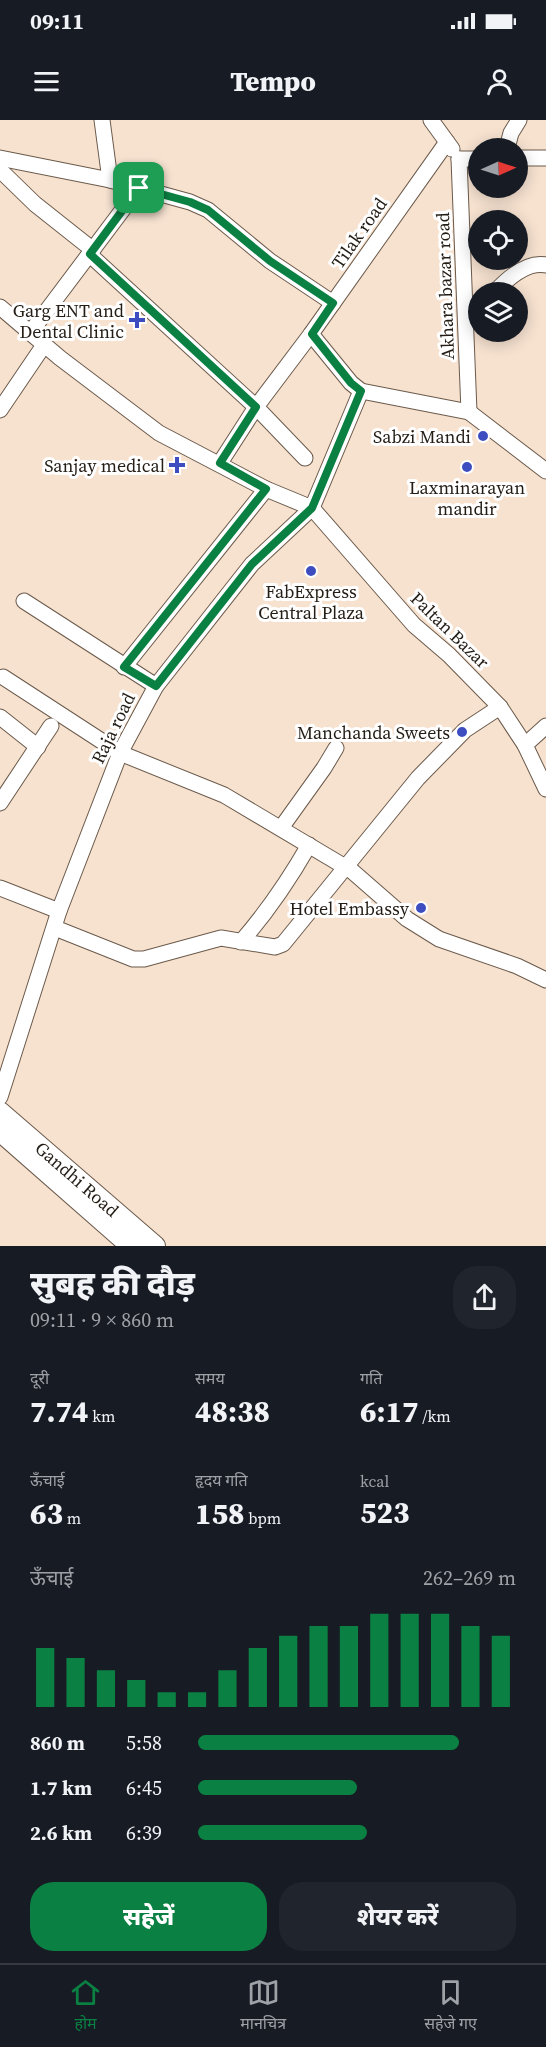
<!DOCTYPE html>
<html lang="hi">
<head>
<meta charset="utf-8">
<style>
  :root { --surface:#171b24; --page:#20242c; --text:#f1f3f6; --muted:#9ea1a6; --line:#363941; --accent:#0b8043 }
  body { margin:0; font-family:"Source Serif 4","Noto Sans Devanagari",serif; background:var(--page); color:var(--text); height:100vh; display:flex; flex-direction:column; font-size:22px; white-space:nowrap }
  * { box-sizing:border-box; margin:0 }
  p { font-size:20px; color:var(--muted) }
  .icon { flex:none; width:33px; height:33px; fill:none; stroke:currentColor; stroke-width:2; stroke-linecap:round; stroke-linejoin:round }
  .map { position:relative; height:1126px; overflow:hidden }
  .side { display:flex; flex-direction:column; background:var(--surface); flex:1 }
  .side>* { flex:none }
  .needle { width:39px; rotate:87deg }
  .fabs { position:absolute; left:468px; top:18px; display:grid; gap:12px }
  .fabs a { display:grid; place-items:center; width:60px; height:60px; border-radius:50%; background:var(--surface); box-shadow:0 3px 15px #0003; font-size:30px }
  .pin { position:absolute; display:grid; place-items:center; width:51px; height:51px; color:#fff; margin:-26px; border-radius:12px; box-shadow:0 3px 9px #0006 }
  .round { display:grid; place-items:center; flex:none; width:63px; height:63px; border-radius:24px; background:var(--page) }
  .head { display:flex; align-items:center; justify-content:space-between; height:102px; padding:0 30px }
  h1 { font-size:33px; font-weight:800; line-height:45px }
  .metrics { display:grid; grid-template-columns:repeat(3,1fr); gap:9px; height:102px; padding:6px 30px }
  .metrics div { display:grid; align-content:center }
  .metrics b { font-size:30px; font-weight:800 }
  .metrics small { font-size:16px; font-weight:400 }
  .metrics p { font-size:16px }
  .chart { height:168px; padding:12px 30px }
  .chart p { display:flex; justify-content:space-between }
  .chart svg { width:100%; height:108px; margin-top:6px; stroke:var(--accent); stroke-width:6 }
  .button { display:flex; gap:12px; margin-top:auto; padding:12px 30px }
  .button a { flex:1; height:69px; border-radius:24px; background:var(--accent); color:#fff; font-size:24px; font-weight:800; line-height:69px; text-align:center }
  .button a+a { background:var(--page); color:var(--text) }
  ul { padding:0 30px; list-style:none; font-size:20px }
  li { display:grid; grid-template-columns:96px 72px 1fr; align-items:center; height:45px }
  li i { height:15px; border-radius:8px; background:var(--accent) }
  .status { display:flex; justify-content:space-between; align-items:center; height:42px; padding:0 30px; background:var(--surface); direction:ltr }
  .status svg { height:16px; fill:currentColor }
  header { display:flex; justify-content:space-between; align-items:center; height:78px; padding:0 30px; background:var(--surface); font-size:27px; font-weight:800 }
  .tab-bar { display:flex; justify-content:space-around; align-items:center; height:84px; border-top:2px solid var(--line); background:var(--surface); font-size:16px; color:var(--muted) }
  .tab-bar a { display:grid; justify-items:center; gap:3px }
  .tab-bar .current { color:var(--accent) }
  .map>svg:first-child { display:block }
  .lines { fill:none; stroke-linecap:round; stroke-linejoin:round }
  .minor-casing { stroke:#6b5a4b; stroke-width:17 }
  .major-casing { stroke:#6b5a4b; stroke-width:22 }
  .minor { stroke:#fff; stroke-width:15 }
  .major { stroke:#fff; stroke-width:20 }
  .route-casing { stroke:#fff; stroke-width:12 }
  .route { stroke:#0b8043; stroke-width:8 }
  .poi-dot { fill:#3d4dc0; stroke:#fff; stroke-width:2 }
  .labels { text-anchor:middle; dominant-baseline:central; stroke-width:6; stroke-linejoin:round; paint-order:stroke }
  .street-label { font-size:18px; fill:#241d16; stroke:#fff }
  .poi-label { font-size:18px; fill:#241d16; stroke:#fff; text-anchor:end }
</style>
</head>
<body>
<div class="status"><b>09:11</b><svg viewBox="0 0 49 12"><path d="M0 12V9h3v3zM5 12V6h3v6zM10 12V3h3v9zM15 12V0h3v12zM26 1h20v11H26zM47 4h2v5h-2z"/></svg></div>
<header><svg class="icon" aria-label="menu" viewBox="0 0 24 24"><path d="M4 6h16M4 12h16M4 18h16"/></svg>Tempo<svg class="icon" aria-label="person" viewBox="0 0 24 24"><circle cx="12" cy="8" r="4"/><path d="M4 21q1-7 8-7t8 7"/></svg></header>
<div class="map">
<svg width="546" height="1126" viewBox="0 0 546 1126">
  <rect width="100%" height="100%" fill="#f7e2d0"/>
  <g class="lines">
    <!-- minor casing -->
    <g class="minor-casing">
      <g id="minor">
        <path d="M431,0L452,29"/>
        <path d="M507,28L511,13L519,0"/>
        <path d="M0,38L110,60L102,0"/>
        <path d="M518,38H546"/>
        <path d="M459,39L469,292"/>
        <path d="M459,39H478"/>
        <path d="M0,50L35,84L93,130"/>
        <path d="M110,60L190,82L208,90L270,141L333,183"/>
        <path d="M89,134L256,287L305,338"/>
        <path d="M495,172C507,159 527,141 546,145"/>
        <path d="M0,187L60,238L159,313L266,369L312,388L414,505L449,535L500,587L525,625L546,669"/>
        <path d="M30,213L139,68"/>
        <path d="M311,214L351,263L361,271L469,292L546,351"/>
        <path d="M0,290L44,225"/>
        <path d="M220,343L256,287L311,214L447,22"/>
        <path d="M24,481L156,566"/>
        <path d="M124,547L266,369"/>
        <path d="M3,557L120,633L224,675L352,751L407,799L439,819L517,846L546,860"/>
        <path d="M0,597L38,627"/>
        <path d="M525,625L546,606"/>
        <path d="M0,683L51,606"/>
        <path d="M281,708L324,648L336,628"/>
        <path d="M0,768L59,791"/>
        <path d="M55,808L133,839H144L221,818L275,827L283,824L418,658L465,610L500,587"/>
        <path d="M241,822C267,792 289,760 309,725"/>
        <path d="M0,977L59,791L120,633L156,566L252,444L312,388L361,271"/>
      </g>
    </g>
    <!-- major casing -->
    <g class="major-casing">
      <g id="major">
        <path d="M0,992L155,1126"/>
        <path d="M0,1011L131,1126"/>
      </g>
    </g>
    <!-- minor -->
    <use href="#minor" class="minor"/>
    <!-- major -->
    <use href="#major" class="major"/>
  </g>
  <g class="lines">
    <!-- route casing -->
    <g class="route-casing">
      <path id="route" d="M139,68L190,82L208,90L270,141L333,183L312,214L351,263L361,271L312,388L252,444L156,566L124,547L266,369L220,343L256,287L90,134Z"/>
    </g>
    <!-- route -->
    <use href="#route" class="route"/>
  </g>
  <!-- markers -->
  <g class="poi-dot">
    <path d="M134 191h6v6h6v6h-6v6h-6v-6h-6v-6h6z"/>
    <circle cx="483" cy="316" r="6"/>
    <path d="M174 336h6v6h6v6h-6v6h-6v-6h-6v-6h6z"/>
    <circle cx="467" cy="347" r="6"/>
    <circle cx="311" cy="451" r="6"/>
    <circle cx="462" cy="612" r="6"/>
    <circle cx="421" cy="788" r="6"/>
  </g>
  <g class="labels">
    <!-- street labels -->
    <g class="street-label">
      <text transform="translate(359 113) rotate(-55)">Tilak road</text>
      <text transform="translate(445 166) rotate(-92)">Akhara bazar road</text>
      <text transform="translate(450 510) rotate(44)">Paltan Bazar</text>
      <text transform="translate(113 608) rotate(-64)">Raja road</text>
      <text transform="translate(77 1059) rotate(41)">Gandhi Road</text>
    </g>
    <!-- poi labels -->
    <g class="poi-label">
      <text x="124" y="190">Garg ENT and<tspan x="124" dy="21">Dental Clinic</tspan></text>
      <text x="471" y="316">Sabzi Mandi</text>
      <text x="165" y="345">Sanjay medical</text>
      <text x="467" y="367" text-anchor="middle">Laxminarayan<tspan x="467" dy="21">mandir</tspan></text>
      <text x="311" y="471" text-anchor="middle">FabExpress<tspan x="311" dy="21">Central Plaza</tspan></text>
      <text x="450" y="612">Manchanda Sweets</text>
      <text x="409" y="788">Hotel Embassy</text>
    </g>
  </g>
</svg>
<div class="fabs">
<a><svg class="needle" viewBox="-14 -14 28 28"><path d="M0-13l5 13h-10z" fill="#e53935"/><path d="M0 13l5-13h-10z" fill="#9ea1a6"/></svg></a>
<a><svg class="icon" aria-label="locate" viewBox="0 0 24 24"><circle cx="12" cy="12" r="6"/><path d="M12 2v4M12 18v4M2 12h4M18 12h4"/></svg></a>
<a><svg class="icon" aria-label="layers" viewBox="0 0 24 24"><path d="M12 4l9 5-9 5-9-5zM3 14l9 5 9-5"/></svg></a>
</div>
<div class="pin" style="left:139px;top:68px;background:#1e9e55"><svg class="icon" aria-label="arrive" viewBox="0 0 24 24"><path d="M6 21V4h12l-3 4 3 4H6"/></svg></div>
</div>
<section class="side">
<div class="head"><div><h1>सुबह की दौड़</h1><p>09:11 · 9 × 860 m</p></div><a class="round"><svg class="icon" aria-label="share" viewBox="0 0 24 24"><path d="M12 15V3M7 8l5-5 5 5M5 13v7h14v-7"/></svg></a></div>
<div class="metrics">
<div><p>दूरी</p><b>7.74<small> km</small></b></div>
<div><p>समय</p><b>48:38</b></div>
<div><p>गति</p><b>6:17<small> /km</small></b></div>
</div>
<div class="metrics">
<div><p>ऊँचाई</p><b>63<small> m</small></b></div>
<div><p>हृदय गति</p><b>158<small> bpm</small></b></div>
<div><p>kcal</p><b>523</b></div>
</div>
<div class="chart"><p><span>ऊँचाई</span>262–269 m</p>
<svg viewBox="0 0 160 44" preserveAspectRatio="none"><path d="M5 44V20M15 44V24M25 44V29M35 44V33M45 44V38M55 44V38M65 44V29M75 44V20M85 44V15M95 44V11M105 44V11M115 44V6M125 44V6M135 44V6M145 44V11M155 44V15"/></svg>
</div>
<ul>
<li><b>860 m</b>5:58<i style="width:82%"></i></li>
<li><b>1.7 km</b>6:45<i style="width:50%"></i></li>
<li><b>2.6 km</b>6:39<i style="width:53%"></i></li>
</ul>
<div class="button"><a>सहेजें</a><a>शेयर करें</a></div>
</section>
<nav class="tab-bar">
<a class="current"><svg class="icon" aria-label="home" viewBox="0 0 24 24"><path d="M3 11l9-7 9 7M6 9v11h12V9"/></svg>होम</a>
<a><svg class="icon" aria-label="map" viewBox="0 0 24 24"><path d="M3 6l6-2 6 2 6-2v14l-6 2-6-2-6 2zM9 4v14M15 6v14"/></svg>मानचित्र</a>
<a><svg class="icon" aria-label="saved" viewBox="0 0 24 24"><path d="M7 4h10v16l-5-4-5 4z"/></svg>सहेजे गए</a>
</nav>
</body>
</html>
